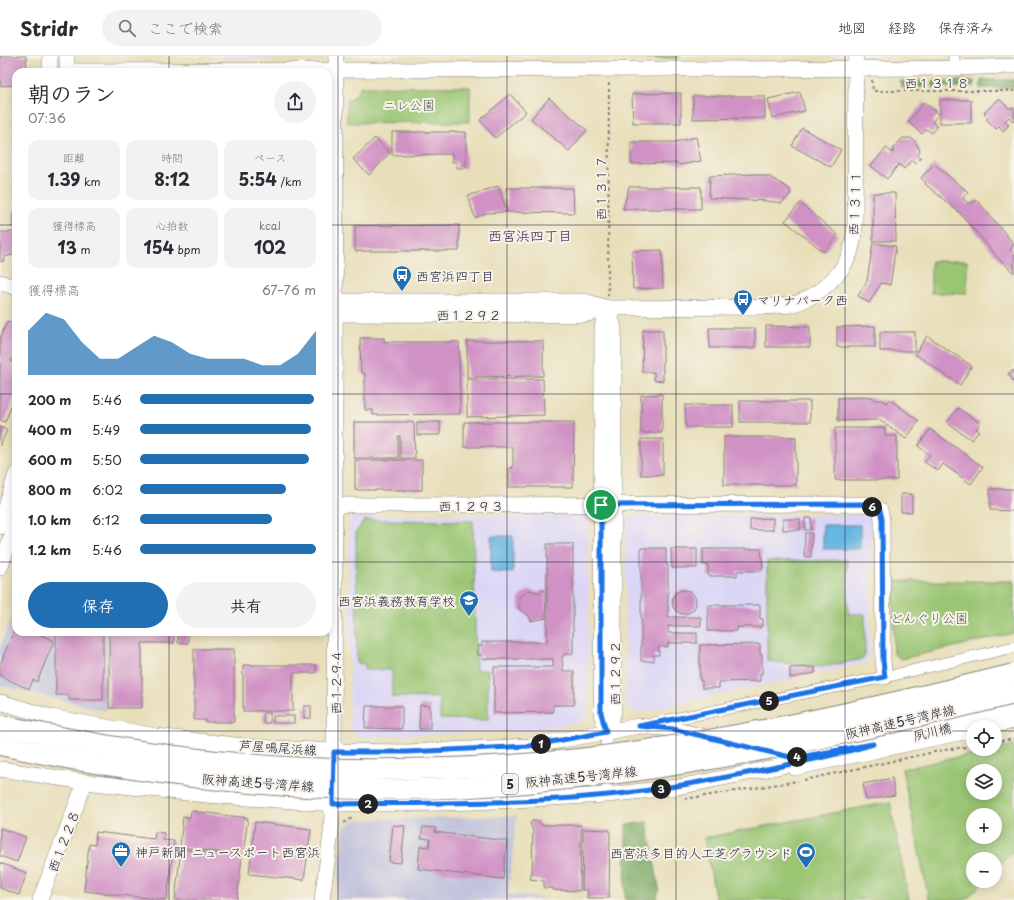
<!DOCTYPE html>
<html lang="ja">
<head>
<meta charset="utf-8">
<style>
  :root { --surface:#fff; --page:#f2f2f3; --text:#2b2b33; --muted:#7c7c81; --line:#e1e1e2; --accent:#1f6fb2 }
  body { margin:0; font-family:"Playpen Sans","Klee One",sans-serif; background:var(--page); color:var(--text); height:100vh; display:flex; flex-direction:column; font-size:15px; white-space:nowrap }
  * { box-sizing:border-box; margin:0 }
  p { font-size:13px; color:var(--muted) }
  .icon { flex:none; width:22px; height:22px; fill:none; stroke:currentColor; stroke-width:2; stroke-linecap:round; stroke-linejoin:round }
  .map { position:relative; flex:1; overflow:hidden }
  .panel { position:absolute; left:12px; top:12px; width:320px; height:568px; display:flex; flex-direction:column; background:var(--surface); border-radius:12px; box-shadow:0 2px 10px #0003 }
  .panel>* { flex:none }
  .buttons { position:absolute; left:966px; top:664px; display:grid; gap:8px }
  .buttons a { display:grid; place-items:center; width:36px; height:36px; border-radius:50%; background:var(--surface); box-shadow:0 2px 10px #0003; font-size:20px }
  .pin { position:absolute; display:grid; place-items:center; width:34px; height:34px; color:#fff; margin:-17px; border:2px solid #fff; border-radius:50%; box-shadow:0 1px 4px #0007 }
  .km { position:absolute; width:20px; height:20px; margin:-10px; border-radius:50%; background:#222; color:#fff; font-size:11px; line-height:20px; text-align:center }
  .round { display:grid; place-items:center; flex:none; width:42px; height:42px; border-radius:21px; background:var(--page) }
  .summary { display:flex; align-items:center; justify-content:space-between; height:68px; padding:0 16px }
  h1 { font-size:22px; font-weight:700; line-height:30px }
  .metrics { display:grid; grid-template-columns:repeat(3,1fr); gap:6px; height:68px; padding:4px 16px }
  .metrics div { display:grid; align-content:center; border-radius:10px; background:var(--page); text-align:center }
  .metrics b { font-size:17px; font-weight:700 }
  .metrics small { font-size:11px; font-weight:400 }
  .metrics p { font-size:11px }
  .chart { height:112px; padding:8px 16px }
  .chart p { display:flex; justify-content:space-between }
  .chart svg { width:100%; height:72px; margin-top:4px; fill:var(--accent); opacity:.7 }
  .button { display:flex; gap:8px; margin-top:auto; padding:8px 16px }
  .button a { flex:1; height:46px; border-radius:24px; background:var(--accent); color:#fff; font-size:16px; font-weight:700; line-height:46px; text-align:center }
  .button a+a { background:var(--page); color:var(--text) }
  ul { padding:0 16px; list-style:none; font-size:13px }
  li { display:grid; grid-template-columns:64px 48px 1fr; align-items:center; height:30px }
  li i { height:10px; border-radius:5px; background:var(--accent) }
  header { display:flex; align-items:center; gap:24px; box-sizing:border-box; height:56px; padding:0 20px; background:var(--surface); border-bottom:1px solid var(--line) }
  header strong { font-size:19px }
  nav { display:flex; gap:22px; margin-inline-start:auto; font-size:14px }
  .search { width:280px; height:36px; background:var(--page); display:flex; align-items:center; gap:10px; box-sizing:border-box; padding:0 14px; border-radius:22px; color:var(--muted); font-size:15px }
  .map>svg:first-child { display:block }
  .built { fill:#dbd6f6 }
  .industrial { fill:#c1c2dc }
  .green { fill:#9ac572; stroke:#5e7456; fill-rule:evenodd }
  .forest { fill:#7baa64; stroke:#4e6650 }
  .water { fill:#65b6e0; stroke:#446c8e }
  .building { fill:#d091c5 }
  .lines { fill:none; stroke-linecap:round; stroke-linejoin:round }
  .street-casing { stroke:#85807a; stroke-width:12 }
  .secondary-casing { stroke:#85807a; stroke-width:16 }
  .path { stroke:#85807a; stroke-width:2; stroke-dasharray:3 3; stroke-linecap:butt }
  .street { stroke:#fff; stroke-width:11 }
  .secondary { stroke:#fff; stroke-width:15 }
  .highway-bridge-casing { stroke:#85807a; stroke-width:22; stroke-linecap:butt }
  .highway-bridge { stroke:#fff; stroke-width:20 }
  .route-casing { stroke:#fff; stroke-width:8 }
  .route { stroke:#1a73e8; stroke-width:5 }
  .grid { fill:none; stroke:#22223b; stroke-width:1; stroke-opacity:0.55 }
  .labels { text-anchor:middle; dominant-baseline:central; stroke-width:4; stroke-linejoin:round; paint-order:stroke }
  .shield { fill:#f7f3e8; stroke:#62616f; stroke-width:1 }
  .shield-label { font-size:12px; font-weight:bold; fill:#22223b }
  .street-label { font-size:13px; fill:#22223b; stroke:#f7f3e8 }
  .park-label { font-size:13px; fill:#4c5b4e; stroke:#f7f3e8 }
  .poi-label { font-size:13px; fill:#22223b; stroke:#f7f3e8; text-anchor:start }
  .neighbourhood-label { font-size:14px; font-weight:bold; fill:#5f496b; stroke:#f7f3e8 }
</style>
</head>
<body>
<header>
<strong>Stridr</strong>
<div class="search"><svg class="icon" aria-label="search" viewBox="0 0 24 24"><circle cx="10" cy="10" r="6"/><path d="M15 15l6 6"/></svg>ここで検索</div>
<nav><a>地図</a><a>経路</a><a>保存済み</a></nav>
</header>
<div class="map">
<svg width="1014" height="844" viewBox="0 0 1014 844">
  <rect width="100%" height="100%" fill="#f7f3e8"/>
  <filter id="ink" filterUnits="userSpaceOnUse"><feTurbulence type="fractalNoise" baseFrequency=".025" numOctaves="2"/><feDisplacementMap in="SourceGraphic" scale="8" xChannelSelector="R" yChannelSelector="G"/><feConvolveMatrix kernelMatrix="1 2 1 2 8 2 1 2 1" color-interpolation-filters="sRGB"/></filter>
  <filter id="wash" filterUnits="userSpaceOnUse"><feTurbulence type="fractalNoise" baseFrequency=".012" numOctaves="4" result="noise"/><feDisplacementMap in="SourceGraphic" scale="16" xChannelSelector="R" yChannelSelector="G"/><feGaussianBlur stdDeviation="0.9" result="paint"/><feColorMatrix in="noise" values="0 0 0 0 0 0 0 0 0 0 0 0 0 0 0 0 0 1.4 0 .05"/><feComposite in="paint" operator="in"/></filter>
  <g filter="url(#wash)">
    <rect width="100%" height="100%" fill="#e8dfba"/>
    <!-- built -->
    <g class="built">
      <path d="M220,0H321L318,2L220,3Z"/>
      <path d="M355,459H584L589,465L588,656L580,666L524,675L357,681L350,672L349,465Z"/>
      <path d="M634,459H866L872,465L869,602L865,607L635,657L625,649L626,465Z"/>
    </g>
    <!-- industrial -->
    <g class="industrial">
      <path d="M16,550V576H107L106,655L0,629V592Z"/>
      <path d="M517,760L508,838L550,844H336L344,772L354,764Z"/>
    </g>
    <!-- green -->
    <g class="green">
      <rect x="615" y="0" width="63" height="2"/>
      <path d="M361,30L470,31V66L347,67V43C355,42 357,37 361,30Z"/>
      <rect x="931" y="205" width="36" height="32"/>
      <path d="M365,464L473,465L476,614H488V664L440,663V642L392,641V614H365V608L357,607L356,476Z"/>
      <path d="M847,504L848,558H865V599L863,603L821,611L767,605V505Z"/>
      <path d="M893,525H1014V577L901,603L894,598Z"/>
      <path d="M1014,689V794L995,814V803H973V825H984L966,844H929L902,713ZM973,715H995V737H973ZM973,759H995V781H973Z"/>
      <path d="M890,746L909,844H716L704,782Z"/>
    </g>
    <!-- forest -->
    <g class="forest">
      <rect x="981" y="24" width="33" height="8"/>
      <rect x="901" y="25" width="25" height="6"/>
      <rect x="933" y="25" width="41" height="6"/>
      <path d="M647,766L659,832L657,844H625L626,769Z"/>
    </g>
    <!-- water -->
    <g class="water">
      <path d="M860,469V493H823V469Z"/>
      <path d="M491,480H513V517L491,516Z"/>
    </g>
    <g id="blocks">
      <!-- building -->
      <g class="building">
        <path d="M0,0H26L27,16H16V29L0,30Z"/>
        <path d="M800,36L805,55L772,62L768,43Z"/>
        <path d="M681,37V67H633L632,38Z"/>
        <path d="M510,38L526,56L495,82L480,64Z"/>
        <path d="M693,40H765V62L693,63Z"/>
        <path d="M549,42L587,74L569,95L531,63Z"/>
        <path d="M999,43L1009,52H1014V66L1009,61L1005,65L1009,69L1003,75L999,70L996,73L986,63L988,61L984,57Z"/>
        <rect x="940" y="44" width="31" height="23"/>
        <path d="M924,46L939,58L932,66L937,71L932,77L926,73L922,78L908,66Z"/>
        <path d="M802,72L841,94L831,111L792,90Z"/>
        <path d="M392,76H466V112H457V106H452V98L392,99Z"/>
        <path d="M696,81L701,105L680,109L677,107L631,108V86H675Z"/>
        <path d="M375,82L390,97L369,119L353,103Z"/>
        <path d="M903,82H911L916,86L920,95L917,99L921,102L916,107L912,104L904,113L899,108L887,123L871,110L886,92L893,97V92Z"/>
        <path d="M934,108L968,136L963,142L969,148L977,144L1014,188L1010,194L1014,198V217L999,203L960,157L925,128L926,127L921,122Z"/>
        <path d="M754,118L770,121L788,132L791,137L782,147L767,145L709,142L710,120Z"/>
        <path d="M498,130L507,156L487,157L475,162L468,140Z"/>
        <path d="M629,131H701V153H623Z"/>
        <path d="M506,132H573L574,157L507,156Z"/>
        <path d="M873,137H895L896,185H873Z"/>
        <path d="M800,147L838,179L824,196L785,165Z"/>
        <rect x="13" y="157" width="3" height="14"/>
        <path d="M459,169V195H355V170Z"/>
        <path d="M0,176H16V198L4,201L3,206L0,205Z"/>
        <path d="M873,187L896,190L890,229L881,227L869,247L858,240L867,225Z"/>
        <path d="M662,194L663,232L633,233L632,195Z"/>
        <path d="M7,265L16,268V292L11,305L16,307V325L13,333L16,334V337L5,366L0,364V283Z"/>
        <path d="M766,270L810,271V291H766Z"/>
        <path d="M875,270V291H837V271Z"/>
        <path d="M709,272H755V292H710Z"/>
        <path d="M643,274H663V325L654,324V316H642Z"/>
        <rect x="880" y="276" width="35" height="19"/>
        <path d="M927,280L972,310L960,329L915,298Z"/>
        <path d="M360,282H384V286H459L460,358L373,359V354H365V317H361Z"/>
        <path d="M467,285H543V320L467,321Z"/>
        <path d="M1014,314V326L1008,318Z"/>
        <path d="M467,323H543L544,359L467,361Z"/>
        <path d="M662,338V377H641V339Z"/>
        <path d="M873,341L874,344H881L886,347L889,343L919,365L906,383L877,362V364L838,365V342Z"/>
        <rect x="740" y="345" width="70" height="21"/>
        <path d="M685,349H733V371H686Z"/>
        <path d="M958,352L980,367L976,373L979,375L972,384L947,367Z"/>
        <path d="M354,366H414L415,402H400V380H398V402H354Z"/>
        <rect x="417" y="366" width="23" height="13"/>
        <path d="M464,366H574L573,431H509V412H513V391H464Z"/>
        <path d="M0,371L7,374L0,390Z"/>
        <path d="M835,372H885V380H897V424H835Z"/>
        <path d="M930,373L983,411L971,428L943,408L938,415L924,406L930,399L918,390Z"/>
        <rect x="724" y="381" width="72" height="48"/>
        <rect x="641" y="383" width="22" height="36"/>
        <rect x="355" y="404" width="67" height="30"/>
        <path d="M990,433H1014V455L990,454Z"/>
        <rect x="901" y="438" width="11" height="18"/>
        <path d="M773,462V474H750V463Z"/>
        <rect x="805" y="462" width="6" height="12"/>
        <rect x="783" y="463" width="17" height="11"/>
        <path d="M805,477H812L811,501H804Z"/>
        <path d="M547,488H573V598H564L562,603L563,615H574V649H553V656L494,657V611H553V603H482V599H478V590H482V586H547Z"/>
        <path d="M641,492H666V509H668V561H701V570H668V577H697V587H668V591H659V599H654V605H641Z"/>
        <path d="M671,493H697V512H672Z"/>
        <path d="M703,493H761L763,512L761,515H737V520H708V509H703Z"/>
        <circle cx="684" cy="546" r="12"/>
        <path d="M529,534L540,537V535L545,534L546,562L531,565L529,560L519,553V541Z"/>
        <path d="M708,549H760V563H763V569H761V571H737V575H708Z"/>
        <path d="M16,570V576H39V578L54,585L37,626L33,624L29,633L0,620V608Z"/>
        <path d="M56,576H103V644H69V639H56Z"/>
        <path d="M109,576H174V587H142V652H109Z"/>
        <rect x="178" y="576" width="10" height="11"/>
        <path d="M760,588V598H762V618H760V625L719,626V632H702V625H700V589Z"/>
        <path d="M194,593H234V666H205V664H194Z"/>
        <path d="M243,609H316V617H293V655H243Z"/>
        <path d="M815,611V617L790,622V612Z"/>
        <path d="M420,649L430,650V673H419Z"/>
        <rect x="304" y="650" width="7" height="12"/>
        <path d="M366,650H402V673L365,672Z"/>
        <rect x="263" y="657" width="7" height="10"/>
        <rect x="273" y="660" width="21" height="7"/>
        <path d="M892,722L895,739L866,744L863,728Z"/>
        <path d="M191,755L248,762L243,799L180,791L183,761L190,762Z"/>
        <path d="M532,765H538L541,769H581L580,835L553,834V832H544V825L530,823L532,816L533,775L530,767Z"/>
        <path d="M255,766L311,773L304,824L249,818Z"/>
        <path d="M393,769L405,770L401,807L389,806Z"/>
        <path d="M423,771L436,772L435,776L507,785L503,823L418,813L420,790L429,791L430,783L421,782Z"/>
        <path d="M0,772L26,781L17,806L0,800Z"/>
        <path d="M583,773L610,774L609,842H587L588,834H582Z"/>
        <path d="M96,776L154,783L155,776L164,777L163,784L174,785L167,844L84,835L89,788L95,789Z"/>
        <path d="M181,793L242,800L237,844H175Z"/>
        <path d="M0,807L27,817L19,839L0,832Z"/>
      </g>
    </g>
  </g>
  <g filter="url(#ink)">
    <use href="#blocks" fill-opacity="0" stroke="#85807a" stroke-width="1"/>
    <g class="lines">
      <!-- street casing -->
      <g class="street-casing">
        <g id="street">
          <path d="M954,12V0"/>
          <path d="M654,667L885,621L1014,591"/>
          <path d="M994,671L1014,667"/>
          <path d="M606,676L607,739"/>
          <path d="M794,714L973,676"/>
        </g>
      </g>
      <!-- secondary casing -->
      <g class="secondary-casing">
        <g id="secondary">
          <path d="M67,0V16"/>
          <path d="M67,15L954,12L1014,10"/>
          <path d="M50,16V0"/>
          <path d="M0,226L16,232"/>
          <path d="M328,245H584L608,252L765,251C773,250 782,250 790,249C816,243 846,217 852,190C854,183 854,176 855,169L856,0"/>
          <path d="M328,258L584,259L607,252"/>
          <path d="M328,449L866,448L880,454L882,463L883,605L885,621"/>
          <path d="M0,471L16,418"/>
          <path d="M0,512L16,467"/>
          <path d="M0,646L51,661L156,680L252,691L335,695L407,696L529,690L639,670L673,673L709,682"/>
          <path d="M606,676L614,655V272L608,252"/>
          <path d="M606,676L601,657L602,271L608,252"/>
          <path d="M766,695L794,702L873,688L1014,656"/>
          <path d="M334,705L336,0"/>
          <path d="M0,713L85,726L206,739L333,748H405L476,746L607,739L678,731L802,706"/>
          <path d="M40,844L85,726"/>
          <path d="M322,844L331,777L333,739"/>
        </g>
      </g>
      <!-- path -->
      <g class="path">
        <path d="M872,24L873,35H1014"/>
        <path d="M608,240L609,25"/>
        <path d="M995,686L1014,683"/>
        <path d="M804,724L944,694L973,690"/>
        <path d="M685,743L798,725"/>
        <path d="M344,767L354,761"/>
      </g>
      <!-- street -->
      <use href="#street" class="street"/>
      <!-- secondary -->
      <use href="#secondary" class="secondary"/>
      <!-- highway-bridge casing -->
      <g class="highway-bridge-casing">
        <g id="highway-bridge">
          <path d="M0,669C116,693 234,713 352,713C428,714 504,711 579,703C726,686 871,653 1014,618"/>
          <path d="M0,689C138,718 278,736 420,733C621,728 819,686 1014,638"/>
        </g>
      </g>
      <!-- highway-bridge -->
      <use href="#highway-bridge" class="highway-bridge"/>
    </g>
  </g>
  <g class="lines" filter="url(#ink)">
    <!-- route casing -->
    <g class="route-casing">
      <path id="route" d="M866,448L880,454L882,463L883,605L885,621L639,670L673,673L794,702L873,688C838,699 802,706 767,713C714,724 662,734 608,739C517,748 424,747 333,748L334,696H407L529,690L606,676L601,657V449Z"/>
    </g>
    <!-- route -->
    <use href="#route" class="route"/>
  </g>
  <!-- grid -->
  <path class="grid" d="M169,0V16M338,0V844M507,0V844M676,0V844M845,0V844M0,169H16M328,169H1014M0,338H16M328,338H1014M0,506H16M328,506H1014M169,576V844M0,675H973M995,675H1014"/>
  <!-- icons -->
  <defs>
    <g id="bus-pin" transform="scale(1)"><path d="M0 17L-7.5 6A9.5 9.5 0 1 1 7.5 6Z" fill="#1f6fb2" stroke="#f7f3e8"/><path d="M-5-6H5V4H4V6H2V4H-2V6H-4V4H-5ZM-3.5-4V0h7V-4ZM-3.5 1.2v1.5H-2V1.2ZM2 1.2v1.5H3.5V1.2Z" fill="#fff"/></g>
    <g id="school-pin" transform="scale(1)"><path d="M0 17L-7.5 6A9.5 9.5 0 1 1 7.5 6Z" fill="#1f6fb2" stroke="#f7f3e8"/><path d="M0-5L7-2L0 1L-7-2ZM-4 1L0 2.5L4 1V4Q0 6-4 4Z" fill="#fff"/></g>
    <g id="office-pin" transform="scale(1)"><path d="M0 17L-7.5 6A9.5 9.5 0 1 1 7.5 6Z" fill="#1f6fb2" stroke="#f7f3e8"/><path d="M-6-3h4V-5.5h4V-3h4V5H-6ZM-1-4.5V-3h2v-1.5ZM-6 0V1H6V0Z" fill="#fff"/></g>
    <g id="stadium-pin" transform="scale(1)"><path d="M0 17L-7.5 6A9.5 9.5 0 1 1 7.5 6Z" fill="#1f6fb2" stroke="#f7f3e8"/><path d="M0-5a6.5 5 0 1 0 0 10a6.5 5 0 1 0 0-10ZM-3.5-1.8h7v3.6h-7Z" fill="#fff"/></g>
  </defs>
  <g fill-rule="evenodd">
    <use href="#bus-pin" x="402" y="219"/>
    <use href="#bus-pin" x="743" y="243"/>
    <use href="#school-pin" x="469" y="544"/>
    <use href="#office-pin" x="121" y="795"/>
    <use href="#stadium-pin" x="806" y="796"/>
  </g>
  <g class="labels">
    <!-- shield labels -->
    <rect class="shield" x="502" y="718" width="16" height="20" rx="3"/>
    <g class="shield-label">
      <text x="510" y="728">5</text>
    </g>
    <!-- street labels -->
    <g class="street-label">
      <text x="937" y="26">西１３１８</text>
      <text transform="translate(600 132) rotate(-90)">西１３１７</text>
      <text transform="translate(854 147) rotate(-88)">西１３１１</text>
      <text x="469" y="258">西１２９２</text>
      <text x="471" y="449">西１２９３</text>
      <text transform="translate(614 617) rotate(-90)">西１２９２</text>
      <text transform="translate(335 626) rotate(-90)">西１２９４</text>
      <text transform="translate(900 665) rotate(-13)">阪神高速5号湾岸線</text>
      <text transform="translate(932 675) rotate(-13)">夙川橋</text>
      <text transform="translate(278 691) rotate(4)">芦屋鳴尾浜線</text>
      <text transform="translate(581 720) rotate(-6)">阪神高速5号湾岸線</text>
      <text transform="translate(258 726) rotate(4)">阪神高速5号湾岸線</text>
      <text transform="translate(63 785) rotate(-69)">西１２２８</text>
    </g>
    <!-- park labels -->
    <g class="park-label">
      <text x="409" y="48">ニレ公園</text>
      <text x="929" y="561">どんぐり公園</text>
    </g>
    <!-- poi labels -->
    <g class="poi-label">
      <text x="416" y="219">西宮浜四丁目</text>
      <text x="757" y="243">マリナパーク西</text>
      <text x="455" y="544" text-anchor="end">西宮浜義務教育学校</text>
      <text x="135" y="795">神戸新聞 ニュースポート西宮浜</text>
      <text x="792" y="796" text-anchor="end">西宮浜多目的人工芝グラウンド</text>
    </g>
    <!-- neighbourhood labels -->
    <g class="neighbourhood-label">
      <text x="530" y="179">西宮浜四丁目</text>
    </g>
  </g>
</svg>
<div class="buttons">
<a><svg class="icon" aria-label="locate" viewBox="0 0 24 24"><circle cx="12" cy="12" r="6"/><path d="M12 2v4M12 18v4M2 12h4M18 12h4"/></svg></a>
<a><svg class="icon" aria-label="layers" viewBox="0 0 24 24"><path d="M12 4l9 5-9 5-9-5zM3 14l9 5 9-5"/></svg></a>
<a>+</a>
<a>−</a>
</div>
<div class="pin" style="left:601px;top:449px;background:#1e9e55"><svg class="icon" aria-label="arrive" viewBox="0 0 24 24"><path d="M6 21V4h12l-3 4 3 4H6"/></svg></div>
<b class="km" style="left:541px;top:688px">1</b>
<b class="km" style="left:368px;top:748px">2</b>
<b class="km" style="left:661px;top:733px">3</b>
<b class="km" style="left:797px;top:701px">4</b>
<b class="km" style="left:769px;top:645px">5</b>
<b class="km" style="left:872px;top:451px">6</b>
<section class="panel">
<div class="summary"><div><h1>朝のラン</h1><p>07:36</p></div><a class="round"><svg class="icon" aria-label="share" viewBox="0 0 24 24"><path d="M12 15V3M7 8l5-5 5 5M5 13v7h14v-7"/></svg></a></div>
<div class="metrics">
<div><p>距離</p><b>1.39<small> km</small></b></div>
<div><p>時間</p><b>8:12</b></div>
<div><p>ペース</p><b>5:54<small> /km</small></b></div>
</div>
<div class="metrics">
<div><p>獲得標高</p><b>13<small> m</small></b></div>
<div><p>心拍数</p><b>154<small> bpm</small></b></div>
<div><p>kcal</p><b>102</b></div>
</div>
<div class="chart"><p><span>獲得標高</span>67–76 m</p>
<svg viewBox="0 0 160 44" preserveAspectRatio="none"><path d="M0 44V17L10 6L20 10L30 24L40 34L50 34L60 27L70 20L80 24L90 31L100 34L110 34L120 34L130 38L140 38L150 31L160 17V44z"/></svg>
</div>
<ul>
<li><b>200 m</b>5:46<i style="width:99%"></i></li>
<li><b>400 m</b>5:49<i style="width:97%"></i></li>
<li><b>600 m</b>5:50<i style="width:96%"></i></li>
<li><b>800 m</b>6:02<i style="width:83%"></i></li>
<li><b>1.0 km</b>6:12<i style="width:75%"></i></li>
<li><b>1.2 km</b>5:46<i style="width:100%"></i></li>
</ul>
<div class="button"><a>保存</a><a>共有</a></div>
</section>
</div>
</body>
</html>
